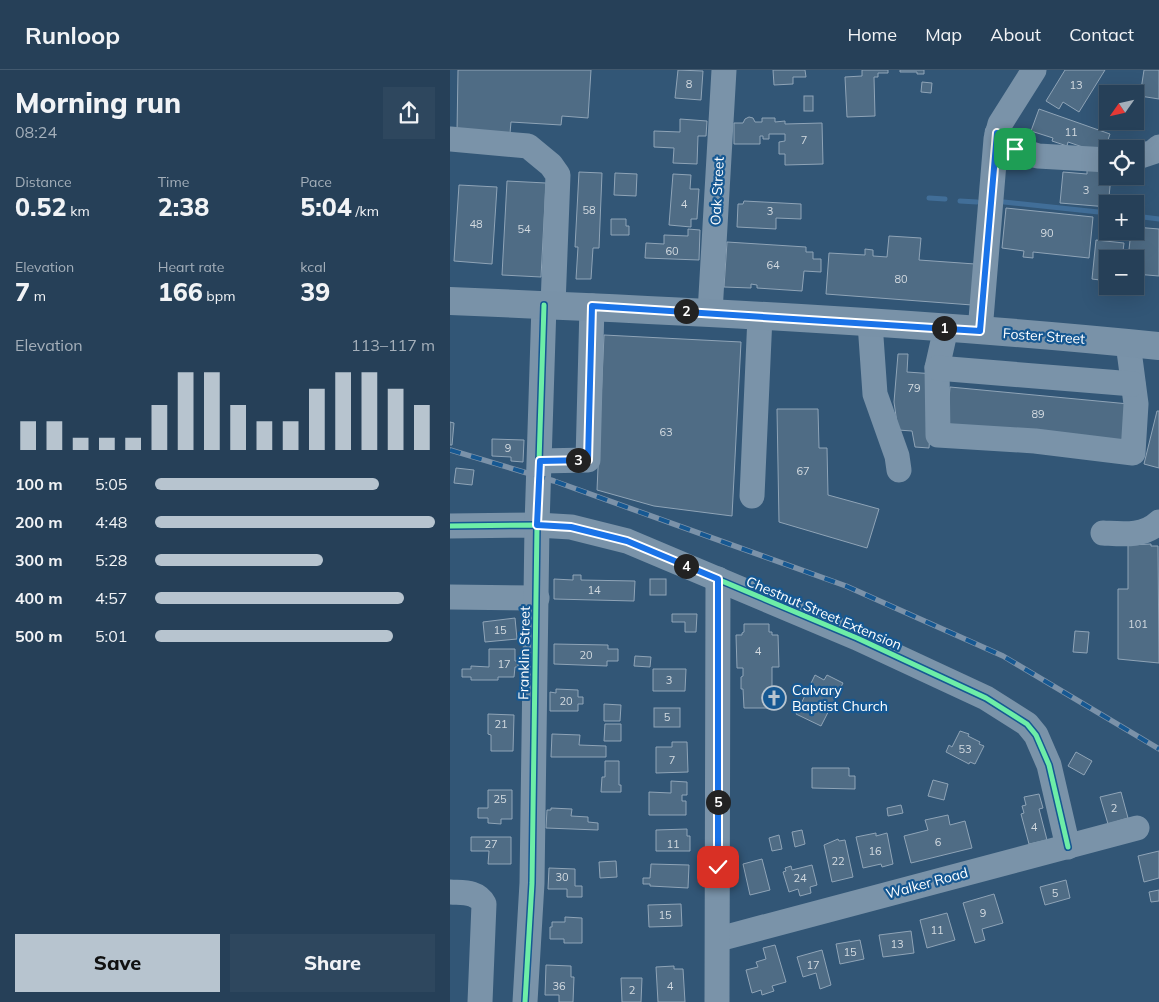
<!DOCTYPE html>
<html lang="en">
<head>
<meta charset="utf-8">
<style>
  :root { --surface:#264058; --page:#2e475e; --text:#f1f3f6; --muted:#a4afba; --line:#42596e; --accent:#b7c4cf }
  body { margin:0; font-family:Mulish,sans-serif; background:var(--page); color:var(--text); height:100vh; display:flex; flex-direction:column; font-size:19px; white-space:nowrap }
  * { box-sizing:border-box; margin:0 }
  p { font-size:16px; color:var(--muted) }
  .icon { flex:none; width:28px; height:28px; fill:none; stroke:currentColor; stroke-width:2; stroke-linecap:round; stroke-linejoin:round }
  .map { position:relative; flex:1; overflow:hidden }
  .side { display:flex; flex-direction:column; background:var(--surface); width:450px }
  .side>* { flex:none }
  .needle { width:32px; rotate:236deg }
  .buttons { position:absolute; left:649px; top:15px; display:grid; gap:10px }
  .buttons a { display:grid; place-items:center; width:45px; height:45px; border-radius:0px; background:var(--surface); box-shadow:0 5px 20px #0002,0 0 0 1px var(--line); font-size:25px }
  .pin { position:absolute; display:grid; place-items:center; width:42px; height:42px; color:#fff; margin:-21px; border-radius:10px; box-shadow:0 2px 8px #0006 }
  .km { position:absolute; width:25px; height:25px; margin:-12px; border-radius:50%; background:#222; color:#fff; font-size:14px; line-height:25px; text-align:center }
  .round { display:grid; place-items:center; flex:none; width:52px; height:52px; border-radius:0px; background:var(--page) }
  .headline { display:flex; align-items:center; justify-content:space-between; height:85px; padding:0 15px }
  h1 { font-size:28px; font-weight:800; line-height:38px }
  .stats { display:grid; grid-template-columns:repeat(3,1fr); gap:8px; height:85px; padding:5px 15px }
  .stats div { display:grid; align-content:center }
  .stats b { font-size:25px; font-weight:800 }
  .stats small { font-size:14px; font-weight:400 }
  .stats p { font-size:14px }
  .chart { height:140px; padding:10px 15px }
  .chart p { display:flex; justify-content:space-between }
  .chart svg { width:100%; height:90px; margin-top:5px; stroke:var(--accent); stroke-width:6 }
  .primary-button { display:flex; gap:10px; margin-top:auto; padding:10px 15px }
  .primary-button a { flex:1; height:58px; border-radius:0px; background:var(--accent); color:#111; font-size:20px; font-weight:800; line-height:58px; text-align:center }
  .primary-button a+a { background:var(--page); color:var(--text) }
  ul { padding:0 15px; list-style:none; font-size:16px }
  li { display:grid; grid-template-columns:80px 60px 1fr; align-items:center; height:38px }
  li i { height:12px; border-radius:6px; background:var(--accent) }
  header { display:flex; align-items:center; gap:30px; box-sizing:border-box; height:70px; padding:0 25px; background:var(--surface); border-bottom:1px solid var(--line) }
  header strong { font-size:24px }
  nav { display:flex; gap:28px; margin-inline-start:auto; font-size:18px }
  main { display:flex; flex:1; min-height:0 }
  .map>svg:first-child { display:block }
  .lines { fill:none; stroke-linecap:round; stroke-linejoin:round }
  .stream { stroke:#416e98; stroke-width:5 }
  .building { fill:#4f6c85; stroke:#8fa4b7 }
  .minor { stroke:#7a93a9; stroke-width:25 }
  .major { stroke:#7992a8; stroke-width:28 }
  .rail-casing { stroke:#7b92a9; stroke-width:5.5 }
  .rail { stroke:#165892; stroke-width:4; stroke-dasharray:11; stroke-linecap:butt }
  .cycleway-casing { stroke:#165892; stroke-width:8 }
  .cycleway { stroke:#6deda7; stroke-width:5 }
  .route-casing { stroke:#fff; stroke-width:10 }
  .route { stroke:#1a73e8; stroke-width:6 }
  .labels { text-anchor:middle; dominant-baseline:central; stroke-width:4.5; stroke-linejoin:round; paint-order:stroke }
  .number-label { font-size:11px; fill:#d3dae0 }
  .street-label { font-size:14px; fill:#fff; stroke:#165892 }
  .poi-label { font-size:14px; fill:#fff; stroke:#165892; text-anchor:start }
</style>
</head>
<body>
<header>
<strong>Runloop</strong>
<nav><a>Home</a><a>Map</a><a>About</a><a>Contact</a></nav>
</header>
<main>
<section class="side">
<div class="headline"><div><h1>Morning run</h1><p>08:24</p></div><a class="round"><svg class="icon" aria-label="share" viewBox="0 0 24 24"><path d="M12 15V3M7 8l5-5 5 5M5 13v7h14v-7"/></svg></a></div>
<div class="stats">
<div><p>Distance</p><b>0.52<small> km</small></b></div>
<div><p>Time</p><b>2:38</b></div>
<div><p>Pace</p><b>5:04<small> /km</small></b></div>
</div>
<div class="stats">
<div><p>Elevation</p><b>7<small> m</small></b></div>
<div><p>Heart rate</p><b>166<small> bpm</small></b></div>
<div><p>kcal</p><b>39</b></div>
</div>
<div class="chart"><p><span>Elevation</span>113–117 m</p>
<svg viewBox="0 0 160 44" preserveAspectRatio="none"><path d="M5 44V30M15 44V30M25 44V38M35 44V38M45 44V38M55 44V22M65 44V6M75 44V6M85 44V22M95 44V30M105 44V30M115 44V14M125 44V6M135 44V6M145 44V14M155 44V22"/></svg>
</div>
<ul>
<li><b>100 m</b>5:05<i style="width:80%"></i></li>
<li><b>200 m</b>4:48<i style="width:100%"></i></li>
<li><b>300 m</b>5:28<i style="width:60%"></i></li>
<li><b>400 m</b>4:57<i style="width:89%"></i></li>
<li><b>500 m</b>5:01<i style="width:85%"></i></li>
</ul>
<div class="primary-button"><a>Save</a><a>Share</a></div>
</section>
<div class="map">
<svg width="709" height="932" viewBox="0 0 709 932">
  <rect width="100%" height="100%" fill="#325676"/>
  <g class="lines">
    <!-- stream -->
    <g class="stream">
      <path d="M479,128L495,129"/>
      <path d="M510,131L527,132"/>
      <path d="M554,132L658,143"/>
      <path d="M685,146L709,149"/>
    </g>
  </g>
  <!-- building -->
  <g class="building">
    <path d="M8,0H141L138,48L112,46L111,55L61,52L60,63L7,62Z"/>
    <path d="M228,0L253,1L251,30L225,28Z"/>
    <path d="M323,0H355L356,7H343V14L324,15Z"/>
    <path d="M412,0H438V3H428V7H424L425,46L397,47L395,7L412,6Z"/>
    <path d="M450,0H474V4H467V2H450Z"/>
    <path d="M615,0H655L629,42L613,32L609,39L596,31Z"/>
    <path d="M694,0H709V29L690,26Z"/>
    <path d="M472,12L482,13L481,23L471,22Z"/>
    <rect x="354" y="26" width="9" height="15"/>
    <path d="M589,39L660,64L653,84L618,72L617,76L602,71L603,68L581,61Z"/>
    <path d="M299,47L303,48L305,52H312V48H325V52L335,51V54L372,53L373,94L335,95V84H329V72L335,71V64H319V69H313V66H310V74H284V53H293L295,49Z"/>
    <path d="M230,49L257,51L256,66H248L247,94L223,93L224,78L204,77V61L230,62Z"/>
    <path d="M637,95L658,97V106H661L658,137L610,133L613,102L637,104Z"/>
    <path d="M129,102L152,103L149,178H143L141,209H126L128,177H125Z"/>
    <path d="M165,103L187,104L186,126L164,125Z"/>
    <path d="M223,104L241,105L240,119H249L247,149H241V157L219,155Z"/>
    <path d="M57,111L96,113L91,207L52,205Z"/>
    <path d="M9,115L47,117L42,194L4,191Z"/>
    <path d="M294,131L351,134V149L326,148V159L287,157L288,134H293Z"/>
    <path d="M556,138L643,147L639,188L583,182V188L573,187L574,181L552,178Z"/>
    <path d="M161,149H176V156H179V165H161Z"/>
    <path d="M685,157L709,159V206L685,204V189H678L681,161H685Z"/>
    <path d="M238,159L250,160L249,190L195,188L196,173L214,174V165L238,166Z"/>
    <path d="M439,166L471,168L469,190L525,194L522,235L376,224L379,183L415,185V179L423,180V186L437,187Z"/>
    <path d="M646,170L674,173L672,189H658V211L642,209Z"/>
    <path d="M277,172L356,177V182H363V189H371V202L354,201L352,221L307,218V215L301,214V218L274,217Z"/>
    <path d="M154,265L291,272L282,446L204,436L147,420Z"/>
    <path d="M448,284H458L457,302L485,304L479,378L465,377L462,361L448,360L444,332Z"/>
    <path d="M500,317L679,334L676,372L497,354Z"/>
    <path d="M327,339H368L369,378H377L378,425L429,439L417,478L329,452Z"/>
    <path d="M707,341H709V398L694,394Z"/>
    <path d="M0,352L4,353L2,375H0Z"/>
    <path d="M42,369L74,370L73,392L61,391V387L42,386Z"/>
    <path d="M6,398L24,400L22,415L4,413Z"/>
    <path d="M701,474V476H708L709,593L668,589V519H678V475Z"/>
    <path d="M123,505H131V510L185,511L184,531L104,529V509L123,510Z"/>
    <rect x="200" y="509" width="16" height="16"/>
    <path d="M222,544H247L246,562H235V552H222Z"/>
    <path d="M65,548L67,569L35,572L33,552Z"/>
    <path d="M294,554H319V562H322V565H328L329,597H322V638H294L293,619H291V607L293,606V598H287L286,565H292V563L294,562Z"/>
    <path d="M625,561L639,562L637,583L623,582Z"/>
    <path d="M104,574L158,575V579H168V591H157V596L104,594Z"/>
    <path d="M39,579H65V591H68V597H65L64,607H48V610H21V607H12V599H21V596L39,597Z"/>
    <path d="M185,586L201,587L200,597L184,596Z"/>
    <path d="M203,599H236L235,621H203Z"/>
    <path d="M365,605L374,610L377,605L393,613L371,656L346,644Z"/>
    <path d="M106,619L128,620V627H133V634H128V641H100V622L106,623Z"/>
    <path d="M154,634L171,635L170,651H154Z"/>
    <rect x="204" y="638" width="26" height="19"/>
    <path d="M38,644L64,645L63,681H41V665L38,664Z"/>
    <path d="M155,654H171V671H154Z"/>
    <path d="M510,661L519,664L518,666L530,672L529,674L534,676L525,694L520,692L519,694L496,682L499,675L502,677Z"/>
    <path d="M102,664L130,665L129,675L156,676V687H101Z"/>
    <path d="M222,672H237L238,702L206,703V677H222Z"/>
    <path d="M626,682L642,691L634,705L618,696Z"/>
    <path d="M155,691H169V715H171V722H151L152,707H155Z"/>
    <path d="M362,698H399V706H405V719L362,718Z"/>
    <path d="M483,710L498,714L494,730L478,726Z"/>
    <path d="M221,711L237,712V725H232V731H236V745H199V722L221,723Z"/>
    <path d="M38,720H62V749H51V754L38,753V748H28V738H38Z"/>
    <path d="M671,722L678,748L658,754L650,727Z"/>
    <path d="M589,724L593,738L589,739L597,770L579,774L571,744L574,743L572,736L576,735L574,727Z"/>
    <path d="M451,735L453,743L438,746L437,738Z"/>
    <path d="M101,738L122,739L121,746L138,747V752L148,753V760L96,758L97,740H101Z"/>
    <path d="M498,745L500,755L515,751L522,778L461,793L454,766L478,760L475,750Z"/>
    <path d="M237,759V766H240V781H206V760Z"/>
    <path d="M352,760L355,774L345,777L342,762Z"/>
    <path d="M426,763V766L437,763L443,794L432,797L431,794L413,798L406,767Z"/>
    <path d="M329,765L332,779L322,781L319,768Z"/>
    <path d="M21,767H61V794H38L39,781H21Z"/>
    <path d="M388,769L389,771L395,770L403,807L382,812L374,775Z"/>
    <path d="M709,781V808L694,812L688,786Z"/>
    <path d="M312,789L320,820L300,825L293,794Z"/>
    <path d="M166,791L167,807L150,808L149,792Z"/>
    <path d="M201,794L239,795L238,818L200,816V814H193V808H200Z"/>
    <path d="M362,795L367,815L360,817L361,823L350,826L348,819L339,822L333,802L336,801L335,798L341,796L342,800Z"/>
    <path d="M99,798L125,799V816H132V827H117V819H98Z"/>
    <path d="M616,810L620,828L595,835L590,817Z"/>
    <path d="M709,820V831L701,832L699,822Z"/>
    <path d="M544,824L553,853L532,859L535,870L525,873L513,833Z"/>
    <path d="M231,834L232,856L199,857L198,835Z"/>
    <path d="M497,843L505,870L477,878L470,850Z"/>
    <path d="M115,847L132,848V873H114V869H100V857H102V852H115Z"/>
    <path d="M461,861L464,883L433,887L429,865Z"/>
    <path d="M410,870L414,889L390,894L386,874Z"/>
    <path d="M325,875L336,912L322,916L324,921L312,925L311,920L302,923L296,900L308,897L306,892L316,889L313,878Z"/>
    <path d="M372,880L381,915L370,919L366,903L353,907L347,887Z"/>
    <path d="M96,895L121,896V907H124L123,932H109V925H95Z"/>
    <path d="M224,896V899H233L235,932H208L206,897Z"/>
    <path d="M171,908H192L191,932H172Z"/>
  </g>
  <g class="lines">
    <!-- minor -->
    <g class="minor">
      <path d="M547,63L565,79L588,86L658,90"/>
      <path d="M0,69L78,76L101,95L108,105L103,235"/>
      <path d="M685,88L703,82L709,77"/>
      <path d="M260,243L274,0"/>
      <path d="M420,253L425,324L447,386L449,400"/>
      <path d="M496,258L487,298L488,365L585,371L683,383L686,334L678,273"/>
      <path d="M530,261L546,69L550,54L584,0"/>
      <path d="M487,298L683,314"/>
      <path d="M90,391L138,390L142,236"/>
      <path d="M302,426L310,246"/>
      <path d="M0,456L87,455L121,457L177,471L407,568L536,628L577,654L586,665L599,695L618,777"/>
      <path d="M653,463C673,464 693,467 709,452"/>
      <path d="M0,527L87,528"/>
      <path d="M0,822C13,823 27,821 34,834L30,932"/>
      <path d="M269,869L687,758"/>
      <path d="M75,932L82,813L87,455L94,235"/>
      <path d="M267,932L268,509"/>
    </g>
    <!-- major -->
    <path class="major" d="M0,231C236,241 474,252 709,276"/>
    <!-- rail casing -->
    <g class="rail-casing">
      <path id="rail" d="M0,380L104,411L396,516L553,586L709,679"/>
    </g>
    <!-- rail -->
    <use href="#rail" class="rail"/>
    <!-- cycleway casing -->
    <g class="cycleway-casing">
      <g id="cycleway">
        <path d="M0,456L87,455L121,457L177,471L407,568L536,628L577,654L586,665L599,695L618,777"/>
        <path d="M75,932L82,813L87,455L94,235"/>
      </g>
    </g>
    <!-- cycleway -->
    <use href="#cycleway" class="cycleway"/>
  </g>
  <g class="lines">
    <!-- route casing -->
    <g class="route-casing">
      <path id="route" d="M268,797V509L177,471L121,457L87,455L90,391L138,390L142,236L530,261L547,63L565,79"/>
    </g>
    <!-- route -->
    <use href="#route" class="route"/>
  </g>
  <!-- icons -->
  <defs>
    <g id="church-ring" transform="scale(1.25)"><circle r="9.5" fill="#165892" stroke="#b7c4cf" stroke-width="1.5"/><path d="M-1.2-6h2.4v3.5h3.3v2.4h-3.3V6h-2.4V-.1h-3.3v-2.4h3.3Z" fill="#b7c4cf"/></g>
  </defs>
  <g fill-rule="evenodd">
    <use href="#church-ring" x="324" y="628"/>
  </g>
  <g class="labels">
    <!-- number labels -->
    <g class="number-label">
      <text x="239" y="14">8</text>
      <text x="626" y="15">13</text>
      <text x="621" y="62">11</text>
      <text x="354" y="70">7</text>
      <text x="636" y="120">3</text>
      <text x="234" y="134">4</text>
      <text x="139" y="140">58</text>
      <text x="320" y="141">3</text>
      <text x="26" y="154">48</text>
      <text x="74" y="159">54</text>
      <text x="597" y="163">90</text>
      <text x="222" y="181">60</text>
      <text x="323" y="195">64</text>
      <text x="451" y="209">80</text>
      <text x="464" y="318">79</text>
      <text x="588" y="344">89</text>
      <text x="216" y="362">63</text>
      <text x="58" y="378">9</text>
      <text x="353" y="401">67</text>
      <text x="144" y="520">14</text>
      <text x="688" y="554">101</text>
      <text x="50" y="560">15</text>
      <text x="308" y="581">4</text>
      <text x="136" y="585">20</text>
      <text x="54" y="594">17</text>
      <text x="219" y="610">3</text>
      <text x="116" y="631">20</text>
      <text x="217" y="647">5</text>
      <text x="51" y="654">21</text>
      <text x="515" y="679">53</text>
      <text x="222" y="690">7</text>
      <text x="50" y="729">25</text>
      <text x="664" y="738">2</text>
      <text x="584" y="757">4</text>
      <text x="488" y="772">6</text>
      <text x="41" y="774">27</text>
      <text x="223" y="774">11</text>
      <text x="425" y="781">16</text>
      <text x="388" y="791">22</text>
      <text x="112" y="807">30</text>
      <text x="350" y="808">24</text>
      <text x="605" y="823">5</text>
      <text x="533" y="843">9</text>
      <text x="215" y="845">15</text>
      <text x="487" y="860">11</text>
      <text x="447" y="874">13</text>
      <text x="400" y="882">15</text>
      <text x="363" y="895">17</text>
      <text x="109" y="916">36</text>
      <text x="220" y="916">4</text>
      <text x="182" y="920">2</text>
    </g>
    <!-- street labels -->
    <g class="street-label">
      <text transform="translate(267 121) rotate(-87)">Oak Street</text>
      <text transform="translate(594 266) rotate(4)">Foster Street</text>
      <text transform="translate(374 543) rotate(23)">Chestnut Street Extension</text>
      <text transform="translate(74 583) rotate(-89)">Franklin Street</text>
      <text transform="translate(477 813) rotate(-15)">Walker Road</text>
    </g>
    <!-- poi labels -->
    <g class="poi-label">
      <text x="342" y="620">Calvary<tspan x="342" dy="16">Baptist Church</tspan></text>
    </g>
  </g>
</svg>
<div class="buttons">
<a><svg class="needle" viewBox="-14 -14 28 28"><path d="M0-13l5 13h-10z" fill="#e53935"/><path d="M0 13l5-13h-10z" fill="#a4afba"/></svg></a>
<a><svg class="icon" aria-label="locate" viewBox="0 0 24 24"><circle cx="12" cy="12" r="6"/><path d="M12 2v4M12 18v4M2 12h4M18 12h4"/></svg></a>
<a>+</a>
<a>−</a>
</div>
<div class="pin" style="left:565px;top:79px;background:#1e9e55"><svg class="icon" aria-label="arrive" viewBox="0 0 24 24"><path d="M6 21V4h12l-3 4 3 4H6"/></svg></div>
<div class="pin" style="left:268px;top:797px;background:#d93025"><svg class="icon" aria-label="check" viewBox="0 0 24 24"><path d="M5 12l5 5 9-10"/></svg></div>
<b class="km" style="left:494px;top:258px">1</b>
<b class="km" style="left:236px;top:241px">2</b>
<b class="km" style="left:128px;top:390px">3</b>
<b class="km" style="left:236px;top:496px">4</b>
<b class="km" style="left:268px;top:732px">5</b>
</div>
</main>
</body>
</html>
